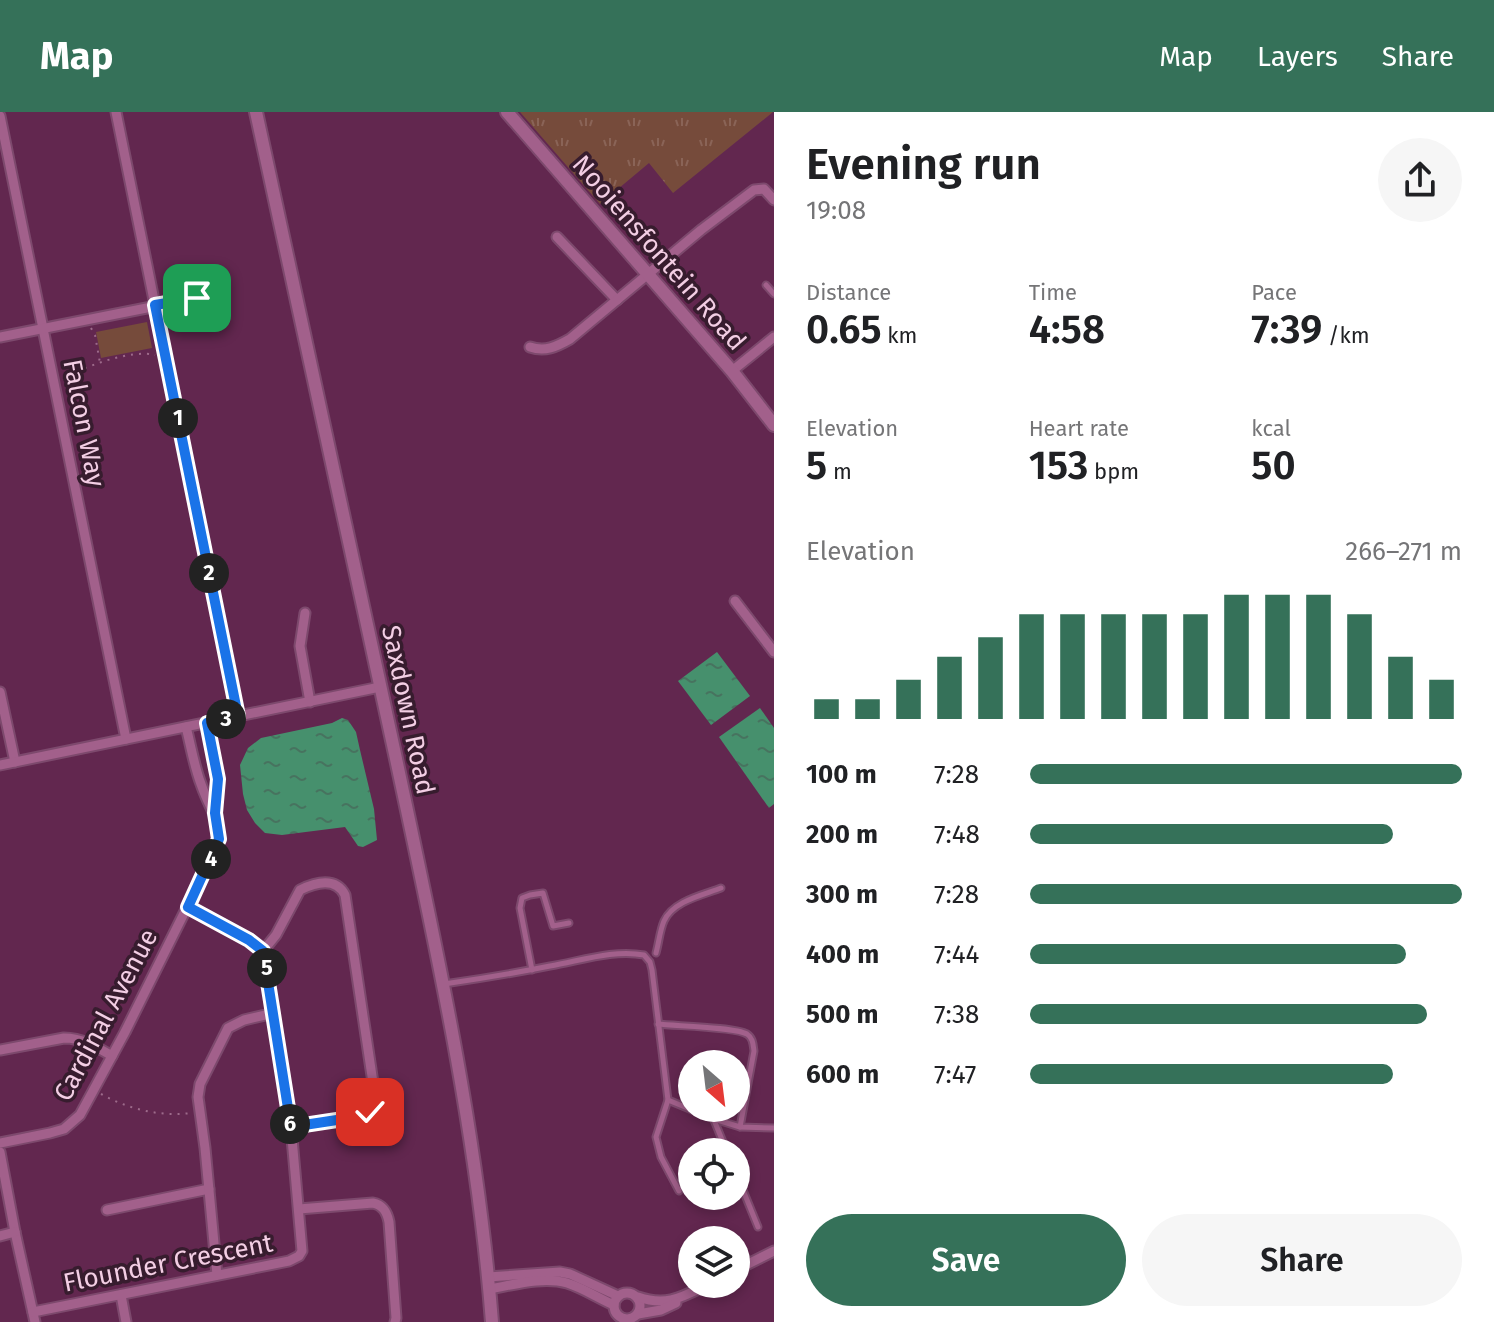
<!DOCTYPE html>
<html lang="en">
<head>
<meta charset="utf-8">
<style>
  :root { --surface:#fff; --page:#f6f6f6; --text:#202124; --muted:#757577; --accent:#357159 }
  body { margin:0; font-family:"Fira Sans",sans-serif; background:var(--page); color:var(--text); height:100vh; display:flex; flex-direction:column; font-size:30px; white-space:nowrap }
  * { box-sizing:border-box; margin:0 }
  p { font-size:26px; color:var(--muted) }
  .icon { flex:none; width:44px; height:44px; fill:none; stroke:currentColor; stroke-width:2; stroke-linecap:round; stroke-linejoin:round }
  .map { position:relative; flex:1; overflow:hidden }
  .details { display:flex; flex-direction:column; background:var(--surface); width:720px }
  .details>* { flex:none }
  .needle { width:52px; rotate:152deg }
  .buttons { position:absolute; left:678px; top:938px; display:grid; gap:16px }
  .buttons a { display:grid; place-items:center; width:72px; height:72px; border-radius:50%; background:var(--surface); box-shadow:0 4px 12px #0003; font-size:40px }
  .pin { position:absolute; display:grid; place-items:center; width:68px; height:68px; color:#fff; margin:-34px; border-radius:16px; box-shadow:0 4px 12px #0006 }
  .km { position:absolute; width:40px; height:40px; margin:-20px; border-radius:50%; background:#222; color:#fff; font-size:22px; line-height:40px; text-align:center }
  .round { display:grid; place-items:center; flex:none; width:84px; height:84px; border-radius:42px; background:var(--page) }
  .head { display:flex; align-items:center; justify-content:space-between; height:136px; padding:0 32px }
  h1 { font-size:44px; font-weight:600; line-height:60px }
  .stats { display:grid; grid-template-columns:repeat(3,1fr); gap:12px; height:136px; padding:8px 32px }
  .stats div { display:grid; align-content:center }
  .stats b { font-size:40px; font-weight:600 }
  .stats small { font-size:22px; font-weight:400 }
  .stats p { font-size:22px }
  .chart { height:224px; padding:16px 32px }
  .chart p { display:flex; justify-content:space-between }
  .chart svg { width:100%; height:144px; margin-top:8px; stroke:var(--accent); stroke-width:6 }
  .action { display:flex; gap:16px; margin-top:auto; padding:16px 32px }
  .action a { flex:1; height:92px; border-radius:48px; background:var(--accent); color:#fff; font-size:32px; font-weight:600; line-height:92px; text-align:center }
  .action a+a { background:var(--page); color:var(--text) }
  ul { padding:0 32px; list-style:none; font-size:26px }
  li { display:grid; grid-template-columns:128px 96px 1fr; align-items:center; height:60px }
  li i { height:20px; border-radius:10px; background:var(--accent) }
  header { display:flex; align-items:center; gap:48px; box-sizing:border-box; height:112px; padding:0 40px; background:var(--accent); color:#fff }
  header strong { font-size:38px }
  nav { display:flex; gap:44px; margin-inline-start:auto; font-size:28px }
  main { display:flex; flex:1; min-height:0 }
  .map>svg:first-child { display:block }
  .grass { fill:url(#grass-tufts) }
  .green { fill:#764b3b }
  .water { fill:url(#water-ripples) }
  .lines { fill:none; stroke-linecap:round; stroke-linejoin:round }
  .service-casing { stroke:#7d496d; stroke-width:9 }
  .minor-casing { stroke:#7d496d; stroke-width:13 }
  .tertiary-casing { stroke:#7d496d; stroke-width:16 }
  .path { stroke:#9d6b8b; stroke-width:2; stroke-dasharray:2 6; stroke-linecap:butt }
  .service { stroke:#a2608b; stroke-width:5 }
  .minor { stroke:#a2608b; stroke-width:9 }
  .tertiary { stroke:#a2608b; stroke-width:12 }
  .route-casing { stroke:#fff; stroke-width:16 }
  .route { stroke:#1a73e8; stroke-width:10 }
  .labels { text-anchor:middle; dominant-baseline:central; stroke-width:7; stroke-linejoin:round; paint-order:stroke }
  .street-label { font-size:26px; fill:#f3cee4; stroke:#371c2e }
</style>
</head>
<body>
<header>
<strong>Map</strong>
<nav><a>Map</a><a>Layers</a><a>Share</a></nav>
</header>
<main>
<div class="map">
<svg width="774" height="1210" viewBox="0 0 774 1210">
  <defs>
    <pattern id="grass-tufts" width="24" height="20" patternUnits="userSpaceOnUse" patternTransform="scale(2)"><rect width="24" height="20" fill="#764b3b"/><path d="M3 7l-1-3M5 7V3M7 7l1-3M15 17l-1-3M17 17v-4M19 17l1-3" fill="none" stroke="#8a6457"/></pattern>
    <pattern id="water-ripples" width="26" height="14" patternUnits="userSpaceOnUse" patternTransform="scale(2)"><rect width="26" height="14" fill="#46906d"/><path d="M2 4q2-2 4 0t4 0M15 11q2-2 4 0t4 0" fill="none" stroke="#47735f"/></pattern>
  </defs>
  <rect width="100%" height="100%" fill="#62274f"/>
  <!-- grass -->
  <path class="grass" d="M520,0H773L673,81L649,51L600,92Z"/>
  <!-- green -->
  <path class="green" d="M147,210L152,236L101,246L96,220Z"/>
  <!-- water -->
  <g class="water">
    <path d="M717,540L750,584L711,613L678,569Z"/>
    <path d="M760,596L774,616V692L769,696L719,625Z"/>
    <path d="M342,606L348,608L356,620L360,638L374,697L377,728L363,735L358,734L345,715L282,723L265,721L255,711L247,698L243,682L240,653L248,636L261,626L332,611Z"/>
  </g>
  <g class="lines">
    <!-- service casing -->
    <g class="service-casing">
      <g id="service">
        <path d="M766,173L774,182"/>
        <path d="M656,841C659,830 660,818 664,809C673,789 703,783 721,776"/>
        <path d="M532,858L520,796L522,786L530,783L543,781L553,814L569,811"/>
        <path d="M444,872C479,867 515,861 550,854C580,849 614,837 644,843L650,850L652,858L668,988L656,1025L661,1045L679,1079"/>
        <path d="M658,912C675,914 735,915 747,922C753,926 753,932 754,939L740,1015"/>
        <path d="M668,988L714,1007L740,1015L774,1016"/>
        <path d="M714,1008L727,1040"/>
        <path d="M736,1061L758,1115"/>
      </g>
    </g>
    <!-- minor casing -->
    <g class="minor-casing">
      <g id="minor">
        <path d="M116,0L238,604"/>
        <path d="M0,4L126,627"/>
        <path d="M557,125L617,188"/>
        <path d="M0,225L197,186"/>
        <path d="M530,235C545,240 556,235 570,227L701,118L754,78L764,77L774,88"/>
        <path d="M732,259L774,225"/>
        <path d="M735,489L774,540"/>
        <path d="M305,501L300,534L310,590"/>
        <path d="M0,580L15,650"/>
        <path d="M207,611L218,667L216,698"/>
        <path d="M0,653L380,575"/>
        <path d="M263,839L276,823L300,778C316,770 336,765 345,783L376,991L370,1000L363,1004L291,1015"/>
        <path d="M0,938L64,926C82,926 97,935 112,944"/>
        <path d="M0,1031L50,1021L64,1017L80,1003L125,920L209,751C228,709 214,710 201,672C194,654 191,634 186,615"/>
        <path d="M0,1040L15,1120L35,1210"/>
        <path d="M299,1097L373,1091C383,1093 387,1100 389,1110L396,1206L395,1210"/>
        <path d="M107,1098L209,1077"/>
        <path d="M0,1124L15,1120"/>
        <path d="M736,1158L774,1139"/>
        <path d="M217,1163L205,1036L198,985L200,972L228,916L244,908L274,901"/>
        <path d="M488,1165L560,1160L570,1162L618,1184"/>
        <path d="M489,1177C513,1173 543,1164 567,1171C583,1176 598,1186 614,1193"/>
        <circle cx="627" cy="1194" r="13"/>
        <path d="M121,1183L126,1210"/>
        <path d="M638,1185C667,1195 682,1185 709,1172"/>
        <path d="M33,1200L289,1149L299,1144L302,1139L291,1015L263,839L249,828L188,795"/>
        <path d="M638,1202L661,1198L676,1191"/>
      </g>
    </g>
    <!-- tertiary casing -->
    <g class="tertiary-casing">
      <g id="tertiary">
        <path d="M256,0C302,214 349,428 395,642C435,830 477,1018 492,1210"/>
        <path d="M507,0L732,259L774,313"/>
      </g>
    </g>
    <!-- path -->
    <g class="path">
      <path d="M91,216L95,223L100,251"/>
      <path d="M64,268C82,254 133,237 155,243"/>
      <path d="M101,982C128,997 160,1005 191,1001"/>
    </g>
    <!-- service -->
    <use href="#service" class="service"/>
    <!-- minor -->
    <use href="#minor" class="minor"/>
    <!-- tertiary -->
    <use href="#tertiary" class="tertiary"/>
  </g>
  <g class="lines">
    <!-- route casing -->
    <g class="route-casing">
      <path id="route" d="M197,186L155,193L238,604L207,611L218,667L215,701L219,727L188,795L249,828L263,839L291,1015L363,1004L370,1000"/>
    </g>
    <!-- route -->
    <use href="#route" class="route"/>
  </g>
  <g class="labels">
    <!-- street labels -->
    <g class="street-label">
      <text transform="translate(659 141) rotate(49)">Nooiensfontein Road</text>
      <text transform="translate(84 311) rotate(79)">Falcon Way</text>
      <text transform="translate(408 598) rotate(78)">Saxdown Road</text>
      <text transform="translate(106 903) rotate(-62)">Cardinal Avenue</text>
      <text transform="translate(168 1151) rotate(-11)">Flounder Crescent</text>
    </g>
  </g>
</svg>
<div class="buttons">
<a><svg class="needle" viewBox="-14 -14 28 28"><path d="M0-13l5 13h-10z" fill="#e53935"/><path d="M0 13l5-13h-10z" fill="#757577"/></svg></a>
<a><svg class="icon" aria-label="locate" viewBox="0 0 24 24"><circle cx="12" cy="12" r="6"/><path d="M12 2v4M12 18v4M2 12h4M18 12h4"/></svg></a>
<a><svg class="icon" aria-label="layers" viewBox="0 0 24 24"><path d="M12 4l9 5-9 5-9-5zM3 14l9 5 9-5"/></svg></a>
</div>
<div class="pin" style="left:197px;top:186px;background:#1e9e55"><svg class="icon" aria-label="arrive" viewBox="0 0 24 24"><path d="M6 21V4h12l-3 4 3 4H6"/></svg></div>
<div class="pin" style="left:370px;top:1000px;background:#d93025"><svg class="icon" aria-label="check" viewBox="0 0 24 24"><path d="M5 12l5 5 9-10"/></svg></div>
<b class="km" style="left:178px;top:306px">1</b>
<b class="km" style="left:209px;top:461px">2</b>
<b class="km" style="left:226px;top:607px">3</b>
<b class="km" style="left:211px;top:747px">4</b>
<b class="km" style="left:267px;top:856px">5</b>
<b class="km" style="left:290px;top:1012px">6</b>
</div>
<section class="details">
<div class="head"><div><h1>Evening run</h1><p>19:08</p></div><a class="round"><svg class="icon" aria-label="share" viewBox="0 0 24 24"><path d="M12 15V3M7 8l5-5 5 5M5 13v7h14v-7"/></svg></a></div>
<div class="stats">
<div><p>Distance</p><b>0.65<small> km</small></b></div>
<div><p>Time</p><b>4:58</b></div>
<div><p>Pace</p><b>7:39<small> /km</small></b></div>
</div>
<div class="stats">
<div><p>Elevation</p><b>5<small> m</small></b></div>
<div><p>Heart rate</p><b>153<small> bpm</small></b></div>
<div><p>kcal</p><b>50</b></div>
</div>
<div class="chart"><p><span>Elevation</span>266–271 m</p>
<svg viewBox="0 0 160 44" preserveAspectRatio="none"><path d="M5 44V38M15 44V38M25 44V32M35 44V25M45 44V19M55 44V12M65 44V12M75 44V12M85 44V12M95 44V12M105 44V6M115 44V6M125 44V6M135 44V12M145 44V25M155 44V32"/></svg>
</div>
<ul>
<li><b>100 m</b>7:28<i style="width:100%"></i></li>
<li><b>200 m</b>7:48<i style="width:84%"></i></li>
<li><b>300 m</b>7:28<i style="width:100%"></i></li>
<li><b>400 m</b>7:44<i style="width:87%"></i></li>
<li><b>500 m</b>7:38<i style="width:92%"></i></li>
<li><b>600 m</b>7:47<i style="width:84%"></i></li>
</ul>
<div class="action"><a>Save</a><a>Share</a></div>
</section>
</main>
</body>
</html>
